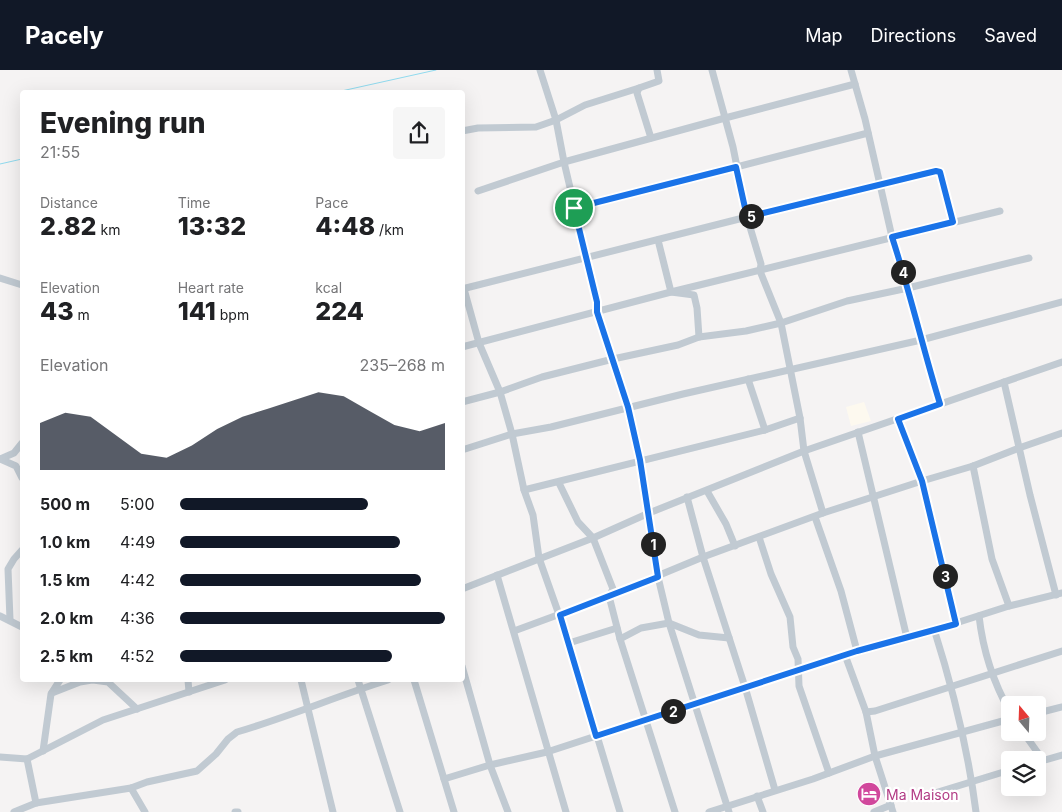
<!DOCTYPE html>
<html lang="en">
<head>
<meta charset="utf-8">
<style>
  :root { --surface:#fff; --page:#f6f6f6; --text:#202124; --muted:#757577; --accent:#111827 }
  body { margin:0; font-family:Inter,sans-serif; background:var(--page); color:var(--text); height:100vh; display:flex; flex-direction:column; font-size:19px; white-space:nowrap }
  * { box-sizing:border-box; margin:0 }
  p { font-size:16px; color:var(--muted) }
  .icon { flex:none; width:28px; height:28px; fill:none; stroke:currentColor; stroke-width:2; stroke-linecap:round; stroke-linejoin:round }
  .map { position:relative; flex:1; overflow:hidden }
  .sheet { position:absolute; left:20px; top:20px; width:445px; height:592px; display:flex; flex-direction:column; background:var(--surface); border-radius:5px; box-shadow:0 5px 20px #0002 }
  .sheet>* { flex:none }
  .needle { width:32px; rotate:341deg }
  .buttons { position:absolute; left:1001px; top:626px; display:grid; gap:10px }
  .buttons a { display:grid; place-items:center; width:45px; height:45px; border-radius:5px; background:var(--surface); box-shadow:0 5px 20px #0002; font-size:25px }
  .pin { position:absolute; display:grid; place-items:center; width:42px; height:42px; color:#fff; margin:-21px; border:2px solid #fff; border-radius:50%; box-shadow:0 1px 5px #0007 }
  .km { position:absolute; width:25px; height:25px; margin:-12px; border-radius:50%; background:#222; color:#fff; font-size:14px; line-height:25px; text-align:center }
  .round { display:grid; place-items:center; flex:none; width:52px; height:52px; border-radius:5px; background:var(--page) }
  .headline { display:flex; align-items:center; justify-content:space-between; height:85px; padding:0 20px }
  h1 { font-size:28px; font-weight:800; line-height:38px }
  .metrics { display:grid; grid-template-columns:repeat(3,1fr); gap:8px; height:85px; padding:5px 20px }
  .metrics div { display:grid; align-content:center }
  .metrics b { font-size:25px; font-weight:800 }
  .metrics small { font-size:14px; font-weight:400 }
  .metrics p { font-size:14px }
  .chart { height:140px; padding:10px 20px }
  .chart p { display:flex; justify-content:space-between }
  .chart svg { width:100%; height:90px; margin-top:5px; fill:var(--accent); opacity:.7 }
  ul { padding:0 20px; list-style:none; font-size:16px }
  li { display:grid; grid-template-columns:80px 60px 1fr; align-items:center; height:38px }
  li i { height:12px; border-radius:6px; background:var(--accent) }
  header { display:flex; align-items:center; gap:30px; box-sizing:border-box; height:70px; padding:0 25px; background:var(--accent); color:#fff }
  header strong { font-size:24px }
  nav { display:flex; gap:28px; margin-inline-start:auto; font-size:18px }
  .map>svg:first-child { display:block }
  .commercial { fill:#fdf9ef }
  .lines { fill:none; stroke-linecap:round; stroke-linejoin:round }
  .stream { stroke:#90daee; stroke-width:1 }
  .minor { stroke:#c1cad2; stroke-width:7 }
  .route-casing { stroke:#fff; stroke-width:10 }
  .route { stroke:#1a73e8; stroke-width:6 }
  .labels { text-anchor:middle; dominant-baseline:central; stroke-width:4.5; stroke-linejoin:round; paint-order:stroke }
  .hotel-label { font-size:14px; fill:#b23c85; stroke:#fff; text-anchor:start }
</style>
</head>
<body>
<header>
<strong>Pacely</strong>
<nav><a>Map</a><a>Directions</a><a>Saved</a></nav>
</header>
<div class="map">
<svg width="1062" height="742" viewBox="0 0 1062 742">
  <rect width="100%" height="100%" fill="#f5f3f3"/>
  <!-- commercial -->
  <path class="commercial" d="M864,332L871,351L851,356L846,337Z"/>
  <g class="lines">
    <!-- stream -->
    <g class="stream">
      <path d="M337,22L436,0"/>
      <path d="M0,94L22,89"/>
    </g>
    <!-- minor -->
    <g class="minor">
      <path d="M540,0L556,50L564,92L597,232V242L628,337L640,390L658,507L669,553L729,742"/>
      <path d="M712,0L733,77L747,147L761,194L760,201L781,253L800,348L804,381L823,443"/>
      <path d="M851,0L865,49L892,167L908,218L921,270L940,334"/>
      <path d="M462,61L478,58L536,57L556,50L585,35L639,18"/>
      <path d="M651,68L637,23L639,18L659,11L657,0"/>
      <path d="M478,121L564,92L725,48L855,14"/>
      <path d="M574,139L868,63"/>
      <path d="M658,170L671,222L694,225L697,238L699,267"/>
      <path d="M0,208L22,215"/>
      <path d="M462,219L747,147L936,101L940,102L942,106L953,152"/>
      <path d="M464,219L479,273L500,322L512,364L524,420L533,445L539,488L569,573L620,742"/>
      <path d="M462,277L671,222L1000,141"/>
      <path d="M748,309L765,360"/>
      <path d="M1004,312L1030,425L1056,525"/>
      <path d="M462,332L500,322L542,307L613,289L678,275L699,267L746,261L781,253L847,231L908,218L1029,188"/>
      <path d="M898,349L922,411L956,553"/>
      <path d="M858,362L907,568"/>
      <path d="M462,380L512,364L551,357L683,324L921,270L1062,232"/>
      <path d="M0,389L16,396L22,408"/>
      <path d="M0,389L14,383L22,373"/>
      <path d="M973,396L992,489L1009,536"/>
      <path d="M559,413L578,452L593,468L613,519L609,526L620,569L675,742"/>
      <path d="M524,420L765,360L800,348"/>
      <path d="M707,421L726,454L735,476"/>
      <path d="M687,427L703,487L745,617L775,720"/>
      <path d="M815,447L841,521L857,581"/>
      <path d="M759,467L771,504L790,547L793,577L798,589L799,616L829,703"/>
      <path d="M497,505L566,742"/>
      <path d="M462,519L593,468L649,443L804,381L1062,292"/>
      <path d="M0,546L22,557"/>
      <path d="M979,546C983,581 993,612 1010,642"/>
      <path d="M10,550L8,499L14,489L22,480"/>
      <path d="M934,559C953,619 968,679 976,742"/>
      <path d="M514,561L609,526L703,487L823,443L922,411L973,396L1019,378L1062,363"/>
      <path d="M620,569L641,558L669,553L699,565L729,568"/>
      <path d="M569,573L617,558"/>
      <path d="M845,585L866,642L875,686L893,742"/>
      <path d="M462,596L490,695L508,742"/>
      <path d="M93,610L108,612L137,639"/>
      <path d="M188,610L189,622"/>
      <path d="M301,610L333,742"/>
      <path d="M358,610L400,742"/>
      <path d="M414,610L444,709"/>
      <path d="M52,623L80,612L92,610"/>
      <path d="M866,642L875,641L1062,581"/>
      <path d="M1038,643L1062,637"/>
      <path d="M1023,662L1043,690"/>
      <path d="M43,681L51,624L60,610"/>
      <path d="M0,687L27,689L103,650L225,610"/>
      <path d="M27,689L36,733"/>
      <path d="M1038,692L1062,685"/>
      <path d="M131,718L145,742"/>
      <path d="M757,726L763,742"/>
      <path d="M925,726L1010,700"/>
      <path d="M14,742L36,733L131,718L147,712L197,701L216,684L228,669L237,662C288,647 337,626 388,610"/>
      <path d="M235,742H238"/>
      <path d="M454,742L444,709L490,695L547,682L857,581L956,553L1009,536L1062,523"/>
      <path d="M709,742L813,709L875,686L1010,649"/>
      <path d="M874,742L891,735"/>
    </g>
  </g>
  <g class="lines">
    <!-- route casing -->
    <g class="route-casing">
      <path id="route" d="M736,97L747,147L936,101L940,102L953,152L892,167C910,222 923,279 940,334L898,349L922,411L956,554L857,581L596,666L560,545L658,507L640,390L628,337L597,242V232L574,138Z"/>
    </g>
    <!-- route -->
    <use href="#route" class="route"/>
  </g>
  <!-- icons -->
  <defs>
    <g id="hotel-disc" transform="scale(1.25)"><circle r="9.5" fill="#d1479c" stroke="#fff"/><path d="M-6-4.5h1.5V1H6V5H4.5V3h-9V5H-6ZM-4 0a1.8 1.8 0 1 1 3.6 0ZM.5 0V-2.5h3Q6-2.5 6 0Z" fill="#fff"/></g>
  </defs>
  <g fill-rule="evenodd">
    <use href="#hotel-disc" x="869" y="724"/>
  </g>
  <g class="labels">
    <!-- hotel labels -->
    <g class="hotel-label">
      <text x="886" y="724">Ma Maison</text>
    </g>
  </g>
</svg>
<div class="buttons">
<a><svg class="needle" viewBox="-14 -14 28 28"><path d="M0-13l5 13h-10z" fill="#e53935"/><path d="M0 13l5-13h-10z" fill="#757577"/></svg></a>
<a><svg class="icon" aria-label="layers" viewBox="0 0 24 24"><path d="M12 4l9 5-9 5-9-5zM3 14l9 5 9-5"/></svg></a>
</div>
<div class="pin" style="left:574px;top:138px;background:#1e9e55"><svg class="icon" aria-label="arrive" viewBox="0 0 24 24"><path d="M6 21V4h12l-3 4 3 4H6"/></svg></div>
<b class="km" style="left:653px;top:474px">1</b>
<b class="km" style="left:673px;top:641px">2</b>
<b class="km" style="left:945px;top:506px">3</b>
<b class="km" style="left:903px;top:202px">4</b>
<b class="km" style="left:751px;top:146px">5</b>
<section class="sheet">
<div class="headline"><div><h1>Evening run</h1><p>21:55</p></div><a class="round"><svg class="icon" aria-label="share" viewBox="0 0 24 24"><path d="M12 15V3M7 8l5-5 5 5M5 13v7h14v-7"/></svg></a></div>
<div class="metrics">
<div><p>Distance</p><b>2.82<small> km</small></b></div>
<div><p>Time</p><b>13:32</b></div>
<div><p>Pace</p><b>4:48<small> /km</small></b></div>
</div>
<div class="metrics">
<div><p>Elevation</p><b>43<small> m</small></b></div>
<div><p>Heart rate</p><b>141<small> bpm</small></b></div>
<div><p>kcal</p><b>224</b></div>
</div>
<div class="chart"><p><span>Elevation</span>235–268 m</p>
<svg viewBox="0 0 160 44" preserveAspectRatio="none"><path d="M0 44V21L10 16L20 18L30 27L40 36L50 38L60 32L70 24L80 18L90 14L100 10L110 6L120 8L130 15L140 22L150 25L160 21V44z"/></svg>
</div>
<ul>
<li><b>500 m</b>5:00<i style="width:71%"></i></li>
<li><b>1.0 km</b>4:49<i style="width:83%"></i></li>
<li><b>1.5 km</b>4:42<i style="width:91%"></i></li>
<li><b>2.0 km</b>4:36<i style="width:100%"></i></li>
<li><b>2.5 km</b>4:52<i style="width:80%"></i></li>
</ul>
</section>
</div>
</body>
</html>
